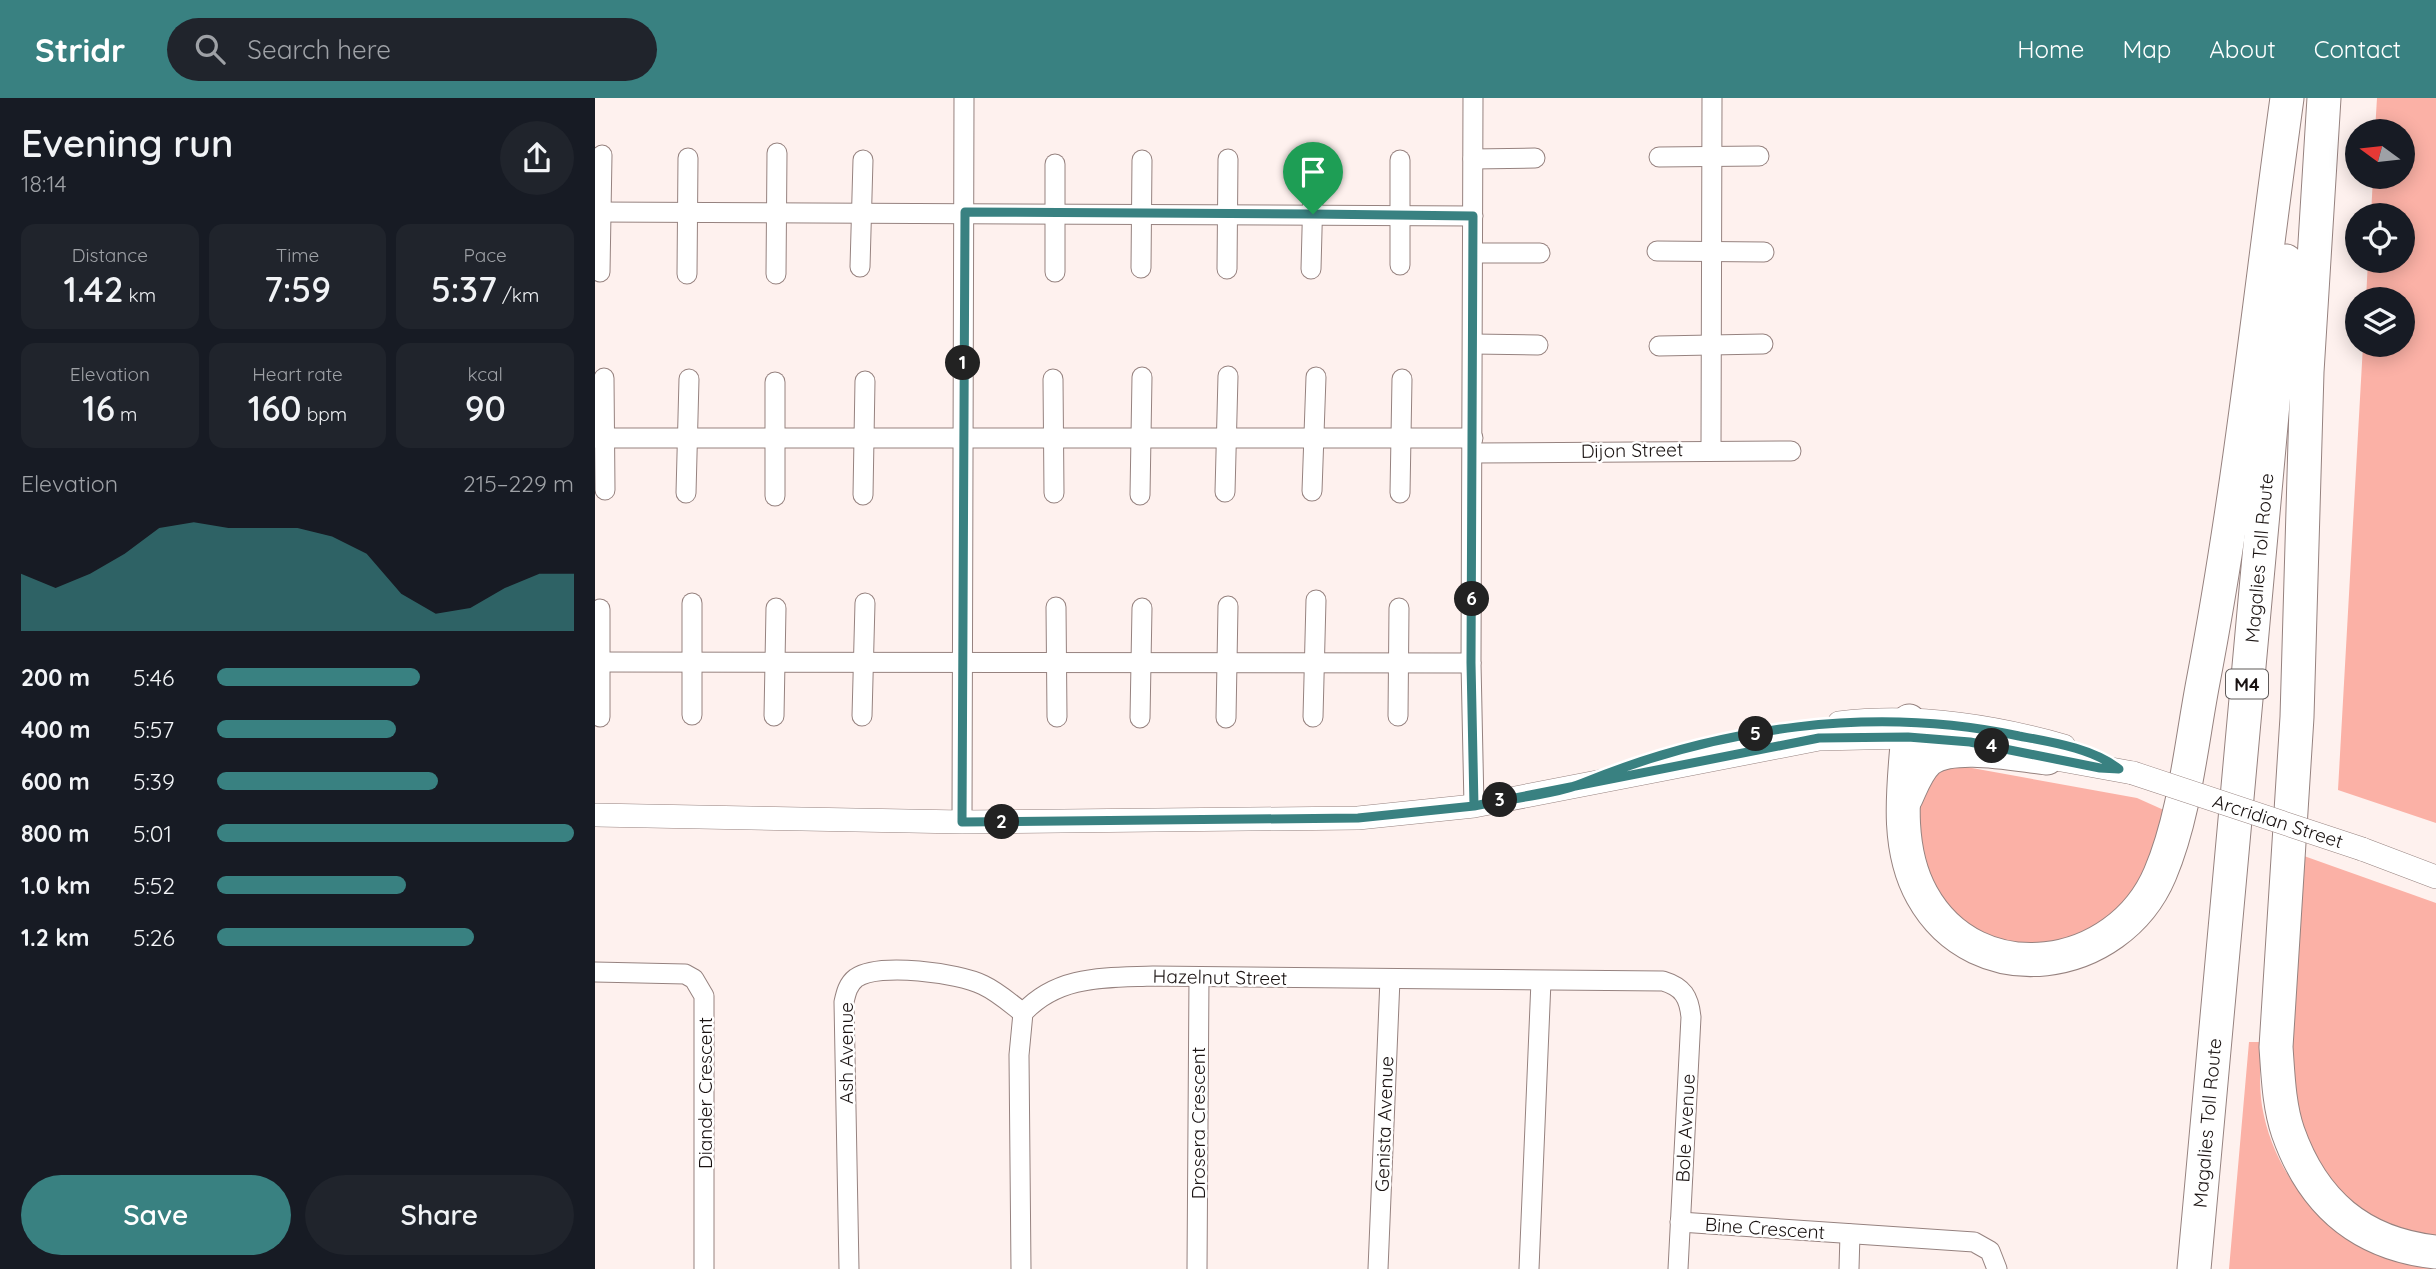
<!DOCTYPE html>
<html lang="en">
<head>
<meta charset="utf-8">
<style>
  :root { --surface:#171b24; --page:#20242c; --text:#f1f3f6; --muted:#9ea1a6; --accent:#398181 }
  body { margin:0; font-family:Quicksand,sans-serif; background:var(--page); color:var(--text); height:100vh; display:flex; flex-direction:column; font-size:26px; white-space:nowrap }
  * { box-sizing:border-box; margin:0 }
  p { font-size:23px; color:var(--muted) }
  .icon { flex:none; width:38px; height:38px; fill:none; stroke:currentColor; stroke-width:2; stroke-linecap:round; stroke-linejoin:round }
  .map { position:relative; flex:1; overflow:hidden }
  .side { display:flex; flex-direction:column; background:var(--surface); width:595px }
  .side>* { flex:none }
  .needle { width:46px; rotate:285deg }
  .fabs { position:absolute; left:1750px; top:21px; display:grid; gap:14px }
  .fabs a { display:grid; place-items:center; width:70px; height:70px; border-radius:50%; background:var(--surface); box-shadow:0 4px 18px #0003; font-size:35px }
  .pin { position:absolute; display:grid; place-items:center; width:60px; height:60px; color:#fff; margin:-72px -30px; border-radius:50% 50% 50% 0; rotate:-45deg; box-shadow:0 0 7px #0007 }
  .pin .icon { rotate:45deg }
  .km { position:absolute; width:35px; height:35px; margin:-18px; border-radius:50%; background:#222; color:#fff; font-size:19px; line-height:35px; text-align:center }
  .round { display:grid; place-items:center; flex:none; width:74px; height:74px; border-radius:37px; background:var(--page) }
  .head { display:flex; align-items:center; justify-content:space-between; height:119px; padding:0 21px }
  h1 { font-size:38px; font-weight:600; line-height:52px }
  .metrics { display:grid; grid-template-columns:repeat(3,1fr); gap:10px; height:119px; padding:7px 21px }
  .metrics div { display:grid; align-content:center; border-radius:14px; background:var(--page); text-align:center }
  .metrics b { font-size:35px; font-weight:600 }
  .metrics small { font-size:19px; font-weight:400 }
  .metrics p { font-size:19px }
  .chart { height:196px; padding:14px 21px }
  .chart p { display:flex; justify-content:space-between }
  .chart svg { width:100%; height:126px; margin-top:7px; fill:var(--accent); opacity:.7 }
  .primary-button { display:flex; gap:14px; margin-top:auto; padding:14px 21px }
  .primary-button a { flex:1; height:80px; border-radius:42px; background:var(--accent); color:#fff; font-size:28px; font-weight:600; line-height:80px; text-align:center }
  .primary-button a+a { background:var(--page); color:var(--text) }
  ul { padding:0 21px; list-style:none; font-size:23px }
  li { display:grid; grid-template-columns:112px 84px 1fr; align-items:center; height:52px }
  li i { height:18px; border-radius:9px; background:var(--accent) }
  header { display:flex; align-items:center; gap:42px; box-sizing:border-box; height:98px; padding:0 35px; background:var(--accent); color:#fff }
  header strong { font-size:33px }
  nav { display:flex; gap:38px; margin-inline-start:auto; font-size:24px }
  .search { width:490px; height:63px; background:var(--page); display:flex; align-items:center; gap:18px; box-sizing:border-box; padding:0 24px; border-radius:38px; color:var(--muted); font-size:26px }
  main { display:flex; flex:1; min-height:0 }
  .map>svg:first-child { display:block }
  .green { fill:#fbb1a6 }
  .lines { fill:none; stroke-linecap:round; stroke-linejoin:round }
  .minor-casing { stroke:#96827f; stroke-width:21 }
  .tertiary-casing { stroke:#96827f; stroke-width:24 }
  .motorway-casing { stroke:#96827f; stroke-width:35 }
  .minor { stroke:#fff; stroke-width:19 }
  .tertiary { stroke:#fff; stroke-width:23 }
  .motorway { stroke:#fff; stroke-width:33 }
  .tertiary-bridge-casing { stroke:#96827f; stroke-width:24; stroke-linecap:butt }
  .tertiary-bridge { stroke:#fff; stroke-width:23 }
  .route-casing { stroke:#fff; stroke-width:14 }
  .route { stroke:#398181; stroke-width:9 }
  .labels { text-anchor:middle; dominant-baseline:central; stroke-width:5; stroke-linejoin:round; paint-order:stroke }
  .shield { fill:#fff; stroke:#5f5a59; stroke-width:2 }
  .shield-label { font-size:18px; font-weight:bold; fill:#1a1312 }
  .street-label { font-size:19px; fill:#1a1312; stroke:#fff }
</style>
</head>
<body>
<header>
<strong>Stridr</strong>
<div class="search"><svg class="icon" aria-label="search" viewBox="0 0 24 24"><circle cx="10" cy="10" r="6"/><path d="M15 15l6 6"/></svg>Search here</div>
<nav><a>Home</a><a>Map</a><a>About</a><a>Contact</a></nav>
</header>
<main>
<section class="side">
<div class="head"><div><h1>Evening run</h1><p>18:14</p></div><a class="round"><svg class="icon" aria-label="share" viewBox="0 0 24 24"><path d="M12 15V3M7 8l5-5 5 5M5 13v7h14v-7"/></svg></a></div>
<div class="metrics">
<div><p>Distance</p><b>1.42<small> km</small></b></div>
<div><p>Time</p><b>7:59</b></div>
<div><p>Pace</p><b>5:37<small> /km</small></b></div>
</div>
<div class="metrics">
<div><p>Elevation</p><b>16<small> m</small></b></div>
<div><p>Heart rate</p><b>160<small> bpm</small></b></div>
<div><p>kcal</p><b>90</b></div>
</div>
<div class="chart"><p><span>Elevation</span>215–229 m</p>
<svg viewBox="0 0 160 44" preserveAspectRatio="none"><path d="M0 44V24L10 29L20 24L30 17L40 8L50 6L60 8L70 8L80 8L90 11L100 17L110 31L120 38L130 36L140 29L150 24L160 24V44z"/></svg>
</div>
<ul>
<li><b>200 m</b>5:46<i style="width:57%"></i></li>
<li><b>400 m</b>5:57<i style="width:50%"></i></li>
<li><b>600 m</b>5:39<i style="width:62%"></i></li>
<li><b>800 m</b>5:01<i style="width:100%"></i></li>
<li><b>1.0 km</b>5:52<i style="width:53%"></i></li>
<li><b>1.2 km</b>5:26<i style="width:72%"></i></li>
</ul>
<div class="primary-button"><a>Save</a><a>Share</a></div>
</section>
<div class="map">
<svg width="1841" height="1171" viewBox="0 0 1841 1171">
  <rect width="100%" height="100%" fill="#fef1ee"/>
  <!-- green -->
  <g class="green">
    <path d="M1782,0H1841V725L1743,692L1768,247H1808V201H1771L1773,163H1808V117H1776L1778,79H1808V33H1780Z"/>
    <path d="M1366,668L1542,700L1571,713L1561,755L1533,800L1506,824L1473,840L1418,850L1372,829L1338,792L1319,728L1327,693L1343,673Z"/>
    <path d="M1709,758L1841,805V1141L1785,1125L1740,1091L1703,1025L1695,955Z"/>
    <path d="M1654,944H1666C1665,966 1664,987 1667,1008C1679,1077 1726,1133 1790,1159C1806,1166 1825,1167 1841,1171H1634Z"/>
  </g>
  <g class="lines">
    <!-- minor casing -->
    <g class="minor-casing">
      <g id="minor">
        <path d="M878,0L876,565L879,708"/>
        <path d="M1064,59L1164,58"/>
        <path d="M878,61L940,60"/>
        <path d="M460,66V174"/>
        <path d="M0,114L878,118"/>
        <path d="M1062,153L1169,154"/>
        <path d="M878,155H945"/>
        <path d="M805,167V62"/>
        <path d="M265,169L268,62"/>
        <path d="M546,170L547,62"/>
        <path d="M632,171L633,61"/>
        <path d="M716,171L719,57"/>
        <path d="M5,174L7,57"/>
        <path d="M92,176L93,60"/>
        <path d="M181,176L182,55"/>
        <path d="M878,246L943,247"/>
        <path d="M1064,248L1168,246"/>
        <path d="M9,280L10,392"/>
        <path d="M458,281L459,395"/>
        <path d="M0,340H878"/>
        <path d="M1116,351L1117,0"/>
        <path d="M878,355L1196,353"/>
        <path d="M717,393L721,279"/>
        <path d="M630,394L633,278"/>
        <path d="M91,395L94,281"/>
        <path d="M805,395L807,281"/>
        <path d="M268,397L270,283"/>
        <path d="M545,397L547,279"/>
        <path d="M180,398V284"/>
        <path d="M461,509L462,619"/>
        <path d="M5,511V619"/>
        <path d="M0,564L876,565"/>
        <path d="M97,617V505"/>
        <path d="M179,618L181,510"/>
        <path d="M267,618L270,505"/>
        <path d="M803,618L804,510"/>
        <path d="M718,619L721,502"/>
        <path d="M545,620L547,510"/>
        <path d="M631,620L633,508"/>
        <path d="M367,724L369,0"/>
        <path d="M0,874L90,876L99,881L109,898V1171"/>
        <path d="M1085,1124L1379,1144L1395,1153L1402,1171"/>
        <path d="M254,1171L249,904C251,895 253,886 261,880C284,864 363,875 388,887C403,894 415,905 428,915"/>
        <path d="M426,1171L424,957L428,915C463,877 509,880 558,878L1068,883C1088,889 1094,899 1096,919L1083,1171"/>
        <path d="M602,1171L604,879"/>
        <path d="M783,1171L795,881"/>
        <path d="M934,1171L946,883"/>
        <path d="M1254,1171L1255,1136"/>
      </g>
    </g>
    <!-- tertiary casing -->
    <g class="tertiary-casing">
      <g id="tertiary">
        <path d="M1244,625C1318,616 1398,628 1469,648"/>
        <path d="M1439,657L1538,675"/>
        <path d="M0,717L367,724L763,720L879,708L1224,641L1313,639L1367,644"/>
        <path d="M1767,751L1841,779"/>
      </g>
    </g>
    <!-- motorway casing -->
    <g class="motorway-casing">
      <g id="motorway">
        <path d="M1729,0L1712,274L1702,619L1681,949C1683,977 1684,1008 1693,1034C1718,1105 1766,1146 1841,1154"/>
        <path d="M1314,623C1310,680 1298,745 1327,797C1382,896 1523,875 1565,776C1590,717 1596,647 1608,584C1645,391 1665,195 1692,0"/>
        <path d="M1311,700C1317,687 1322,672 1333,662C1358,643 1422,657 1452,660"/>
        <path d="M1599,1171L1691,163"/>
      </g>
    </g>
    <!-- minor -->
    <use href="#minor" class="minor"/>
    <!-- tertiary -->
    <use href="#tertiary" class="tertiary"/>
    <!-- motorway -->
    <use href="#motorway" class="motorway"/>
    <!-- tertiary-bridge casing -->
    <g class="tertiary-bridge-casing">
      <path id="tertiary-bridge" d="M1538,675L1767,751"/>
    </g>
    <!-- tertiary-bridge -->
    <use href="#tertiary-bridge" class="tertiary-bridge"/>
  </g>
  <g class="lines">
    <!-- route casing -->
    <g class="route-casing">
      <path id="route" d="M718,116L370,114L367,724L763,720L879,708L1224,640L1313,639L1375,644L1505,670L1524,671C1497,650 1456,644 1424,638C1278,607 1124,629 988,685C959,697 910,701 879,708L876,565L878,118L718,116"/>
    </g>
    <!-- route -->
    <use href="#route" class="route"/>
  </g>
  <g class="labels">
    <!-- shield labels -->
    <rect class="shield" x="1631" y="571.5" width="42" height="29" rx="5"/>
    <g class="shield-label">
      <text x="1652" y="586">M4</text>
    </g>
    <!-- street labels -->
    <g class="street-label">
      <text transform="translate(1037 352) rotate(-1)">Dijon Street</text>
      <text transform="translate(1664 460) rotate(-85)">Magalies Toll Route</text>
      <text transform="translate(1683 723) rotate(18)">Arcridian Street</text>
      <text transform="translate(625 879) rotate(1)">Hazelnut Street</text>
      <text transform="translate(251 955) rotate(-90)">Ash Avenue</text>
      <text transform="translate(110 995) rotate(-90)">Diander Crescent</text>
      <text transform="translate(603 1025) rotate(-90)">Drosera Crescent</text>
      <text transform="translate(1612 1025) rotate(-85)">Magalies Toll Route</text>
      <text transform="translate(789 1026) rotate(-88)">Genista Avenue</text>
      <text transform="translate(1090 1030) rotate(-87)">Bole Avenue</text>
      <text transform="translate(1170 1130) rotate(4)">Bine Crescent</text>
    </g>
  </g>
</svg>
<div class="fabs">
<a><svg class="needle" viewBox="-14 -14 28 28"><path d="M0-13l5 13h-10z" fill="#e53935"/><path d="M0 13l5-13h-10z" fill="#9ea1a6"/></svg></a>
<a><svg class="icon" aria-label="locate" viewBox="0 0 24 24"><circle cx="12" cy="12" r="6"/><path d="M12 2v4M12 18v4M2 12h4M18 12h4"/></svg></a>
<a><svg class="icon" aria-label="layers" viewBox="0 0 24 24"><path d="M12 4l9 5-9 5-9-5zM3 14l9 5 9-5"/></svg></a>
</div>
<div class="pin" style="left:718px;top:116px;background:#1e9e55"><svg class="icon" aria-label="arrive" viewBox="0 0 24 24"><path d="M6 21V4h12l-3 4 3 4H6"/></svg></div>
<b class="km" style="left:368px;top:265px">1</b>
<b class="km" style="left:407px;top:724px">2</b>
<b class="km" style="left:905px;top:702px">3</b>
<b class="km" style="left:1397px;top:648px">4</b>
<b class="km" style="left:1161px;top:636px">5</b>
<b class="km" style="left:877px;top:501px">6</b>
</div>
</main>
</body>
</html>
